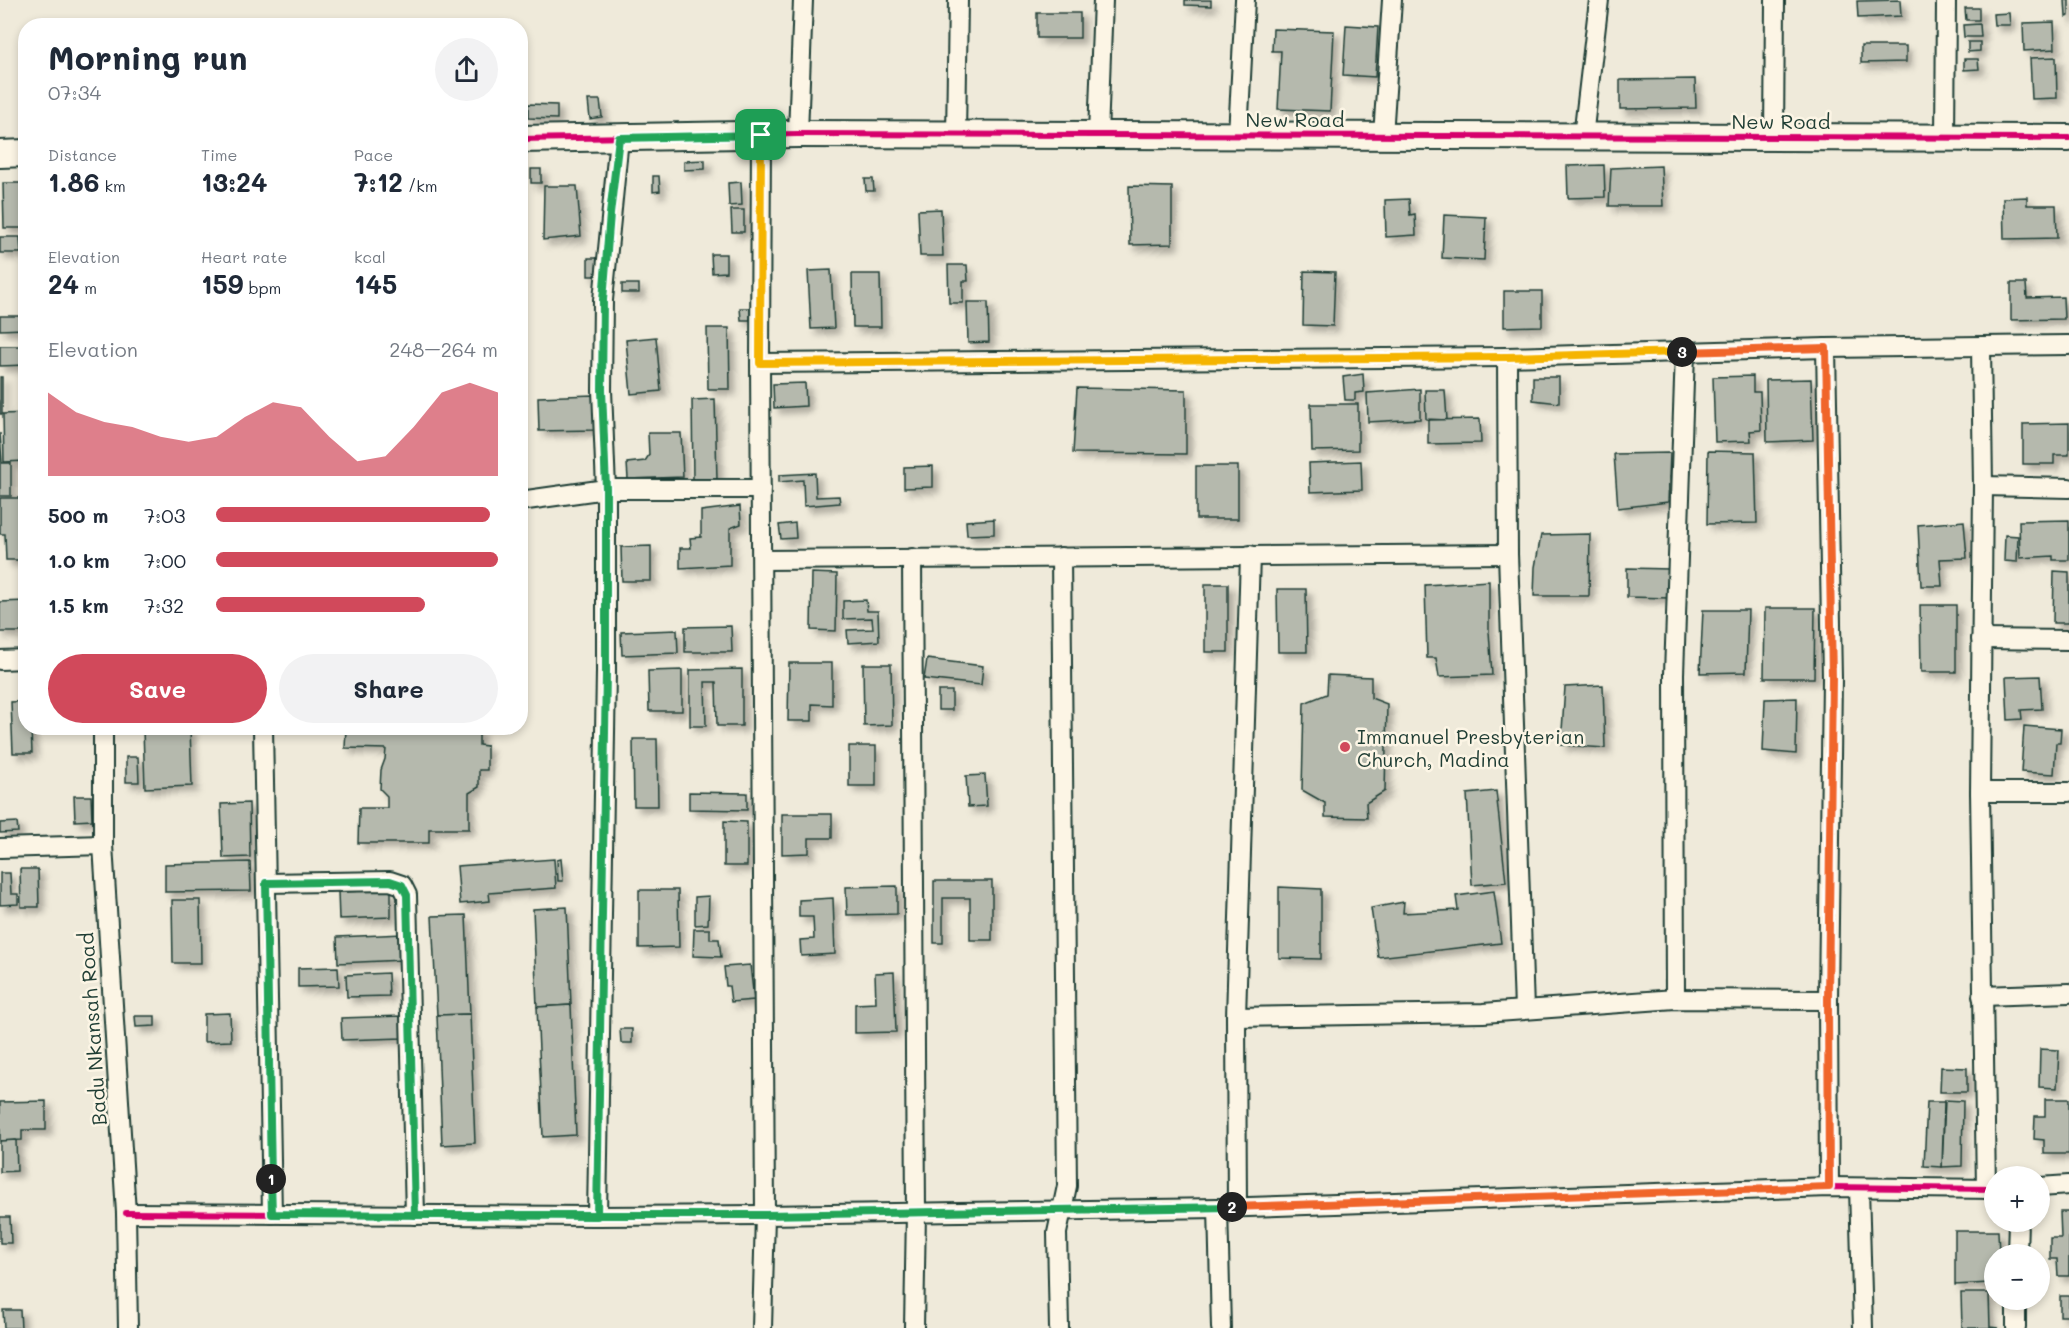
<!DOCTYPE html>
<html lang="en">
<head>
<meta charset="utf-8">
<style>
  :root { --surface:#fff; --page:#f2f2f3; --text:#1f2937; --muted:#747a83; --accent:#d1495b }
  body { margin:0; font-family:Mali,sans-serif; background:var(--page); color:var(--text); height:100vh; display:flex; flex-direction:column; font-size:22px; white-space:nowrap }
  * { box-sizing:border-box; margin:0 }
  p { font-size:20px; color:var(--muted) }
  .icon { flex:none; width:33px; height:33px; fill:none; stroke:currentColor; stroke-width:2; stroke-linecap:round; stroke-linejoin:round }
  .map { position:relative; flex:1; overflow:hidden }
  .side { position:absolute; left:18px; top:18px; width:510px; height:717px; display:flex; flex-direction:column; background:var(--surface); border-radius:24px; box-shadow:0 3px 9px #0003 }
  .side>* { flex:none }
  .tools { position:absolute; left:1984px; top:1166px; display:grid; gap:12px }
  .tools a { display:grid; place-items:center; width:66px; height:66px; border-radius:50%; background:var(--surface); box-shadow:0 3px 9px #0003; font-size:30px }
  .pin { position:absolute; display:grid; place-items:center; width:51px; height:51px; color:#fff; margin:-26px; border-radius:12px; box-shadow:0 3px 9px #0006 }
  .km { position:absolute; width:30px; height:30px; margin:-15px; border-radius:50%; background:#222; color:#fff; font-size:16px; line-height:30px; text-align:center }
  .round { display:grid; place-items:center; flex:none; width:63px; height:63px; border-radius:32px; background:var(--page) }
  .summary { display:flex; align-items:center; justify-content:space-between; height:102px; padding:0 30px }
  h1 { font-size:33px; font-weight:800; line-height:45px }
  .stats { display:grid; grid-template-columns:repeat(3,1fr); gap:9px; height:102px; padding:6px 30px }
  .stats div { display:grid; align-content:center }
  .stats b { font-size:26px; font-weight:800 }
  .stats small { font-size:16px; font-weight:400 }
  .stats p { font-size:16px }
  .chart { height:168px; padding:12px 30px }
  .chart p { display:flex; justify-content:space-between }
  .chart svg { width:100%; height:108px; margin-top:6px; fill:var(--accent); opacity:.7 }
  .cta { display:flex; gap:12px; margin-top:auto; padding:12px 30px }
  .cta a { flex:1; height:69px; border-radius:36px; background:var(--accent); color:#fff; font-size:24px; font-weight:800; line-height:69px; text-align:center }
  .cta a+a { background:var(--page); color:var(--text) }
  ul { padding:0 30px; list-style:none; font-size:20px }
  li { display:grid; grid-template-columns:96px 72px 1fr; align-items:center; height:45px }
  li i { height:15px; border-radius:8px; background:var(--accent) }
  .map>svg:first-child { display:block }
  .building { fill:#b5b9ad; stroke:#1f3d34; stroke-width:1.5; filter:url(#shadow) }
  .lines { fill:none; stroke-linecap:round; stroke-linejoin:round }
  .street-casing { stroke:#1f3d34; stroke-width:22 }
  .secondary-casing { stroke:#1f3d34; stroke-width:30 }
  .street { stroke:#fcf5e5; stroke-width:18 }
  .secondary { stroke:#fcf5e5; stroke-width:26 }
  .cycleway-casing { stroke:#fcf5e5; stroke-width:10 }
  .cycleway { stroke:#d6006c; stroke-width:6 }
  .split-1-casing { stroke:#fff; stroke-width:12 }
  .split-2-casing { stroke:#fff; stroke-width:12 }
  .split-3-casing { stroke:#fff; stroke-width:12 }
  .split-4-casing { stroke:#fff; stroke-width:12 }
  .split-1 { stroke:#22a559; stroke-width:8 }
  .split-2 { stroke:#22a559; stroke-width:8 }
  .split-3 { stroke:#f0652b; stroke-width:8 }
  .split-4 { stroke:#f5b400; stroke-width:8 }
  .poi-dot { fill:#d1495b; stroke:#fcf5e5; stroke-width:2 }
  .labels { text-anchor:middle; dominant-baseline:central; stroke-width:5; stroke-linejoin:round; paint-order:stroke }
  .street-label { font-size:20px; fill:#1f3d34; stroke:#fcf5e5 }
  .poi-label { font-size:20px; fill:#1f3d34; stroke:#fcf5e5; text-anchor:start }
</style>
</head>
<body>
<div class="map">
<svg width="2069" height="1328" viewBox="0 0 2069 1328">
  <defs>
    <filter id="shadow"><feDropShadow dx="5.5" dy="5.5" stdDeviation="3" flood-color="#0004"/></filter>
  </defs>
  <rect width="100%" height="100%" fill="#efeada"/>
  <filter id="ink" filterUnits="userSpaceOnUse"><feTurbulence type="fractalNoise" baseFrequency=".0167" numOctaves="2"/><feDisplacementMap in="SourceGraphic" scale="12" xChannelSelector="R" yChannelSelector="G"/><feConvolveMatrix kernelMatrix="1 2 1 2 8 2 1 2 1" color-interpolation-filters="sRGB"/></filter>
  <g filter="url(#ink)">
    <!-- building -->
    <g class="building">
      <path d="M1185,0H1211V6L1185,5Z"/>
      <path d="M1900,0L1901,16L1858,18L1857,1Z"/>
      <path d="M2065,0H2069V16L2066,17Z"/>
      <path d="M1965,8H1979V20H1966Z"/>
      <rect x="1037" y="13" width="43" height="25"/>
      <path d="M2009,13L2010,25H1994L1993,14Z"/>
      <path d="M2054,22L2055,49L2024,51L2023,23Z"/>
      <path d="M1980,24L1981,37H1964L1963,25Z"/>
      <path d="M1346,25L1378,27L1375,77L1343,75Z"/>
      <path d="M1273,29L1334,31L1330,111L1278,109L1281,51H1272Z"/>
      <path d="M1968,42H1980V51L1968,52Z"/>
      <path d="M1861,46H1906V62L1861,63Z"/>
      <path d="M2056,57L2057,98L2032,99L2030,58Z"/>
      <path d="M1964,59H1978L1979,69L1964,70Z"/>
      <path d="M1695,79L1696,108L1620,109V80Z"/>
      <path d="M588,100H600L602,117L590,119Z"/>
      <path d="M528,104L557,105V119L528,118Z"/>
      <path d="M705,160V169L684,170V161Z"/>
      <path d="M1604,165L1605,197L1568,198L1567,166Z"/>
      <path d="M1661,166L1663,206H1609L1611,168Z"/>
      <rect x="531" y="169" width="10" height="14"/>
      <path d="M653,176H659L660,191L653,192Z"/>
      <path d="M865,179H873L874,191H866Z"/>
      <path d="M741,182L742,205L729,206L728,183Z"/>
      <path d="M3,183H22L23,228H4Z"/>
      <path d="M544,186H577L581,236L543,240Z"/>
      <path d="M1129,186L1172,187V244L1130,245Z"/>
      <path d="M2027,197V205H2056L2057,238L2004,239L2003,198Z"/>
      <path d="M1409,199L1410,215L1415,214L1416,235L1386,237L1385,200Z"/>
      <path d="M941,209L943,256H920L918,210Z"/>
      <path d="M731,210H744V232H732Z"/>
      <path d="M1444,215L1486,217L1484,260L1442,258Z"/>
      <path d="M0,237H20L21,253H0Z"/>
      <path d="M711,254H726V272L712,273Z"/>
      <rect x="588" y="258" width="10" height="18"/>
      <path d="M948,265H967L968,281H963V303H949Z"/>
      <path d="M831,270L834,328L811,329L808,271Z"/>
      <path d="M1304,271L1335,272L1333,326L1303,325Z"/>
      <path d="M852,274H880L881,327H853Z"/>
      <path d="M2011,283H2026L2027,298L2063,297L2064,319L2011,320Z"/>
      <rect x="622" y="284" width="17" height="9"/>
      <path d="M1504,291H1542V326L1504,327Z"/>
      <path d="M967,302H988L989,342L968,343Z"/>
      <path d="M740,308H750V320H741Z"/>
      <path d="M0,316H24V329L0,330Z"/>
      <path d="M707,328H729L730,389H708Z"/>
      <path d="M656,337L661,391L631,394L626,340Z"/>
      <path d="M0,346H26V365L0,366Z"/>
      <path d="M1363,374L1364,392L1355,393V400H1345L1343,377Z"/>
      <path d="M1753,376V392H1760L1761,430L1750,431L1751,441L1715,442L1713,377Z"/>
      <rect x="0" y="377" width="2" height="37"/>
      <path d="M1533,377H1559V403L1533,400Z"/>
      <path d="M1811,379L1813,440L1767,442L1766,380Z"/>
      <path d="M805,383L806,406L774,408L773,384Z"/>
      <path d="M1077,388L1186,390V454L1073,453Z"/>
      <path d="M1420,389V419L1368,422L1367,393Z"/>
      <path d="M1425,390H1445L1447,420L1426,419Z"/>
      <path d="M593,395L594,430L539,431L538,397Z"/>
      <path d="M715,399L717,480L693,481L692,400Z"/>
      <path d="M1311,404H1358V450L1312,451Z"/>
      <path d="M26,413V461L4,462L3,414Z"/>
      <path d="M1480,419L1481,443L1428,444V420Z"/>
      <path d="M2069,423V455H2054V464H2023V424Z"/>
      <path d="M0,433L2,463H11V496H0Z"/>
      <path d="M648,433H681L683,477L628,479L627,463L645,461L649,455Z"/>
      <path d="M1708,451L1755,452L1757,523L1707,524Z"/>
      <path d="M1670,453L1668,502L1618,508L1614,454Z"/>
      <path d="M1361,461L1362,490L1310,492L1309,463Z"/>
      <path d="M933,466V487L904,488V467Z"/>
      <rect x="1196" y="466" width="42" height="53"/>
      <path d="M815,473L816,497L839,496L840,503L804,506L803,480L779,482V475Z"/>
      <path d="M0,498H23L25,560H6L5,534H0Z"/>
      <path d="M740,506L741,524L730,528V565L680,568V548H691L690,538L701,537V511Z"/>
      <path d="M994,519V534L967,535L966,521Z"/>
      <path d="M2069,520V560H2053V556L2020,558L2019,521Z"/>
      <path d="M1964,521L1967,558L1940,559L1942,586H1921L1918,525Z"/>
      <path d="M795,523L796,538L781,539L779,525Z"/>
      <path d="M1590,534L1589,596H1534L1535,567L1541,535Z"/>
      <path d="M2005,535L2018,536L2017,562L2004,561Z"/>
      <path d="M651,546V581H622L621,547Z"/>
      <path d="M1627,568L1670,569V598L1627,597Z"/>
      <path d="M2054,571L2069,572V623H2053Z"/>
      <path d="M812,573L837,574L836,631L811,630Z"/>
      <path d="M1489,581V631L1492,675L1439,677L1436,658H1427L1425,585Z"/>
      <rect x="1205" y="584" width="23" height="68"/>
      <path d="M1277,589H1306L1307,652H1278Z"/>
      <path d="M866,600L867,611H878L879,641L848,643L847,630L873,629L872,618L843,619V601Z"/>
      <path d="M26,601V632H0V602Z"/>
      <path d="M1920,605H1956V672H1921Z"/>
      <path d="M1765,608H1815L1814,678H1764Z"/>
      <path d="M1703,610H1748L1746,672L1700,673Z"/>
      <path d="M731,626L732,652H685V627Z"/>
      <path d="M677,630L678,653L622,655L621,632Z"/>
      <path d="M927,659L983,666L981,685L924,679Z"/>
      <path d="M789,663H832V705L812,704V721H788Z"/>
      <path d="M863,664H891L892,725L864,726Z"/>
      <path d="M742,669V726H717L716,682H705L706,726H690V670Z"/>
      <path d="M682,670V711H649L648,671Z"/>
      <path d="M1328,675L1371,677V698L1387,704L1385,791L1366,803L1367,818L1325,817V803L1302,790L1304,703L1327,694Z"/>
      <path d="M2040,676L2042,709L2021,710L2022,719L2008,720L2006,677Z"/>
      <path d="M1603,685L1605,748L1561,745L1565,687Z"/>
      <rect x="938" y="691" width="14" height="19"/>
      <path d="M1797,698L1796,754L1763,751L1765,699Z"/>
      <path d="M26,701V728H31L32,753H13L11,702Z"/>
      <path d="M2024,726L2061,729L2060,743H2056L2054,774L2021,772Z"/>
      <path d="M190,728L192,786L145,788L143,730Z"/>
      <path d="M346,728H479V745L487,746V770H479V787L469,793V829H429V843H358L359,808H387V796L380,789L381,770L385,759L386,749L345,748Z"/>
      <path d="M633,739H657L658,806H634Z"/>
      <rect x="849" y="746" width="27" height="40"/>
      <path d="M126,757H138L139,782H126Z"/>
      <path d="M985,775L987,806L968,807L966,776Z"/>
      <path d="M1496,791L1506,882L1472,885L1467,794Z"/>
      <path d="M689,792L747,793V810L689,809Z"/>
      <path d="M74,796H91L92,820L75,821Z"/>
      <path d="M249,803L250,857L223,858L221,804Z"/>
      <path d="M782,814H832V838H809V853L782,854Z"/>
      <path d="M724,821L747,822V866H724Z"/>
      <path d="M17,822L18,832L0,833V823Z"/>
      <path d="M554,859L556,888L489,893L490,901L460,904L457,866Z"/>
      <path d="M561,859L563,881H558L557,860Z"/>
      <path d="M250,862L251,891L165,892V864Z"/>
      <path d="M20,869H38L39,907H21Z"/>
      <path d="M0,873H10L11,894H18V904L0,905Z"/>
      <path d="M934,881H992V940H970V898H943V943H934Z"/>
      <path d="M897,886V914L847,915L846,887Z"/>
      <path d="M1279,887L1321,889V959L1279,958Z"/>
      <path d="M391,890V917L339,919L338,892Z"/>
      <path d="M639,890H678L679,947L639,948Z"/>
      <path d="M1494,891L1501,943L1378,957L1371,908L1404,902L1403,913L1458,910L1456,896Z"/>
      <path d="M709,896L708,924L695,925V897Z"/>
      <path d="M833,898L835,954L801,956L800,940L814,939L813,917H799V900Z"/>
      <path d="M172,900H200L201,963H173Z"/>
      <path d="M567,907L571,1005L537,1007L533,909Z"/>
      <path d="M466,915L470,1014L437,1015L432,916Z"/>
      <path d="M694,929H710V939H719L721,957L693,956Z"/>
      <path d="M403,934L404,960L338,963L337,937Z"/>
      <path d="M750,965L754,1000L731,1002L729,986H726L724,967Z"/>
      <path d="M338,967L339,986L298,987V968Z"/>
      <path d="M894,972L896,1032L855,1033V1004L876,1003L875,973Z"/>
      <path d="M388,973L389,996L347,997L346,975Z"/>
      <path d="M571,1005L576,1135L543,1137L537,1007Z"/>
      <path d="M230,1013L231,1041L204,1042V1014Z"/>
      <path d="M470,1014L475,1143L442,1145L437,1015Z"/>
      <path d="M135,1016H155V1026L136,1027Z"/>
      <path d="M402,1016L403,1038L342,1040L341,1018Z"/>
      <path d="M620,1029H632V1043H621Z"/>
      <path d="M2040,1049L2059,1050L2057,1088L2039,1087Z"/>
      <path d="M1941,1067L1967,1068V1092H1940Z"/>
      <path d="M2045,1099H2069V1154H2044V1140L2034,1139L2035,1116H2045Z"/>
      <path d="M1945,1100L1963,1101L1962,1166L1942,1167Z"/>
      <path d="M46,1101V1130H22V1140L0,1141V1102Z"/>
      <path d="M1927,1102H1944L1942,1167L1924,1166Z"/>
      <path d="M16,1140L17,1171L0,1172V1141Z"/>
      <path d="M2060,1212H2069V1276H2058L2057,1259H2050V1238H2061Z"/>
      <path d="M0,1217H10L11,1243H0Z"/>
      <path d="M1955,1231H1998L1999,1254H1995V1264H1989V1283L1955,1285Z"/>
      <path d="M1961,1293H1989L1990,1327L1998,1328H1962Z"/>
      <path d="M2060,1296H2069V1328L2068,1316H2060Z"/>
      <path d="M3,1310H20L21,1328H4Z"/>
    </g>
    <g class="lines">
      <!-- street casing -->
      <g class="street-casing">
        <g id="street">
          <path d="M798,134L803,0"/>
          <path d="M761,135L760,363L765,1215L762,1328"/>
          <path d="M1098,135L1103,0"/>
          <path d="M1238,135L1245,0"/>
          <path d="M956,136L958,0"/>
          <path d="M1383,136L1392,0"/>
          <path d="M1583,137L1599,0"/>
          <path d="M1774,138L1775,0"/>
          <path d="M1945,139L1946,0"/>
          <path d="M1981,347L1983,486L1980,792L1986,1189"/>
          <path d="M1826,348L1832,678L1828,1000L1829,1187"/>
          <path d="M1507,357L1508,554L1524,1009"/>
          <path d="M760,363L1507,357L1826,348L2069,345"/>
          <path d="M1983,486L2069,488"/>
          <path d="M520,501L606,489H761"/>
          <path d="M912,558L916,1212L914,1328"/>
          <path d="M762,560L1508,554"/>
          <path d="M1981,639L2069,640"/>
          <path d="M0,660L26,659"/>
          <path d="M103,728V845L126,1213L128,1328"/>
          <path d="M263,728L272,1214"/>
          <path d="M1980,792H2069"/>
          <path d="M0,848L103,845"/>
          <path d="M266,883L390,881L402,885L407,895L415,1215"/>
          <path d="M1982,996L2069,993"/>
          <path d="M1675,999L1674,674L1685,352"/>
          <path d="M1236,1017L1483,1013L1675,999L1828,1000"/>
          <path d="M2040,1187L2069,1185"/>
          <path d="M1859,1188L1863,1328"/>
          <path d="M1237,1207L1236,1017L1250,555"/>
          <path d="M1218,1208L1221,1328"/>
          <path d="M126,1213L597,1216L765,1215L1218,1208L1829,1187L1995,1189"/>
          <path d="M597,1216L606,672V489L602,390L603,300L619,138"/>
          <path d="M2017,1254L2018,1221"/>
          <path d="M1059,1328L1057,1233L1067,1186L1061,557"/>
          <path d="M2016,1328V1299"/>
        </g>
      </g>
      <!-- secondary casing -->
      <g class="secondary-casing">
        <g id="secondary">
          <path d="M520,139L798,134L2069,138"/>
          <path d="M0,154L26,153"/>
        </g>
      </g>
      <!-- street -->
      <use href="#street" class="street"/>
      <!-- secondary -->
      <use href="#secondary" class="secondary"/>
      <!-- cycleway casing -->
      <g class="cycleway-casing">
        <g id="cycleway">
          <path d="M520,139L798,134L2069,138"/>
          <path d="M126,1213L597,1216L765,1215L1218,1208L1829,1187L1995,1189"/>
        </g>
      </g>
      <!-- cycleway -->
      <use href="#cycleway" class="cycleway"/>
    </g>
  </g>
  <g class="lines" filter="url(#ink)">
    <!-- split-1 casing -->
    <g class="split-1-casing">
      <path id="split-1" d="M271,1179L272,1214L597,1216L606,672V489L602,390L603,300L610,214L619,138L761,135"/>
    </g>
    <!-- split-2 casing -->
    <g class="split-2-casing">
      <path id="split-2" d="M271,1179L266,883L390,881L402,885L407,895L415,1215H765L1232,1207"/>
    </g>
    <!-- split-3 casing -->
    <g class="split-3-casing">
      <path id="split-3" d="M1232,1207L1829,1187L1828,1000L1832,678L1826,348L1682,352"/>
    </g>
    <!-- split-4 casing -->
    <g class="split-4-casing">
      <path id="split-4" d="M761,135L760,363L1507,357L1682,352"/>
    </g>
    <!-- split-1 -->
    <use href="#split-1" class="split-1"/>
    <!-- split-2 -->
    <use href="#split-2" class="split-2"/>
    <!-- split-3 -->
    <use href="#split-3" class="split-3"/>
    <!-- split-4 -->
    <use href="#split-4" class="split-4"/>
  </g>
  <!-- markers -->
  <circle class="poi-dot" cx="1345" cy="747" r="6"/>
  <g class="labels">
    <!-- street labels -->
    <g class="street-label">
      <text x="1295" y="119">New Road</text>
      <text x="1781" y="121">New Road</text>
      <text transform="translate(92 1029) rotate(-94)">Badu Nkansah Road</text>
    </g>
    <!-- poi labels -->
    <g class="poi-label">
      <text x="1357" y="736">Immanuel Presbyterian<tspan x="1357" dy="23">Church, Madina</tspan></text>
    </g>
  </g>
</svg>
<div class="tools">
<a>+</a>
<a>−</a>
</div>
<div class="pin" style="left:761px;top:135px;background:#1e9e55"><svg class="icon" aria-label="arrive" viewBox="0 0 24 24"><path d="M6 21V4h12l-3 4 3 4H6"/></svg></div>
<b class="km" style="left:271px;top:1179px">1</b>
<b class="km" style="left:1232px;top:1207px">2</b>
<b class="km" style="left:1682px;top:352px">3</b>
<section class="side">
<div class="summary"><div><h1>Morning run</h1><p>07:34</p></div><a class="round"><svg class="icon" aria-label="share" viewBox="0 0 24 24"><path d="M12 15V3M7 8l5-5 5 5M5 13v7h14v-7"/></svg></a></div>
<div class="stats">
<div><p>Distance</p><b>1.86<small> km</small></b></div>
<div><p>Time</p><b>13:24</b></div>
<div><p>Pace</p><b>7:12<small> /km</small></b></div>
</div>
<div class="stats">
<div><p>Elevation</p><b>24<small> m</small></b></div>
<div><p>Heart rate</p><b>159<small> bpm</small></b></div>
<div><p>kcal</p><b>145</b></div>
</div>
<div class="chart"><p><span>Elevation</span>248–264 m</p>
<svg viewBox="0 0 160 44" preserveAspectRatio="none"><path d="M0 44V10L10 18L20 22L30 24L40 28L50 30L60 28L70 20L80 14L90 16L100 28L110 38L120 36L130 24L140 10L150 6L160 10V44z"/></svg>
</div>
<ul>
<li><b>500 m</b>7:03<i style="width:97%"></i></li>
<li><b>1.0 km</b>7:00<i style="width:100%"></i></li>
<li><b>1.5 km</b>7:32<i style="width:74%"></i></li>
</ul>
<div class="cta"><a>Save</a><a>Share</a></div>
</section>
</div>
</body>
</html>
